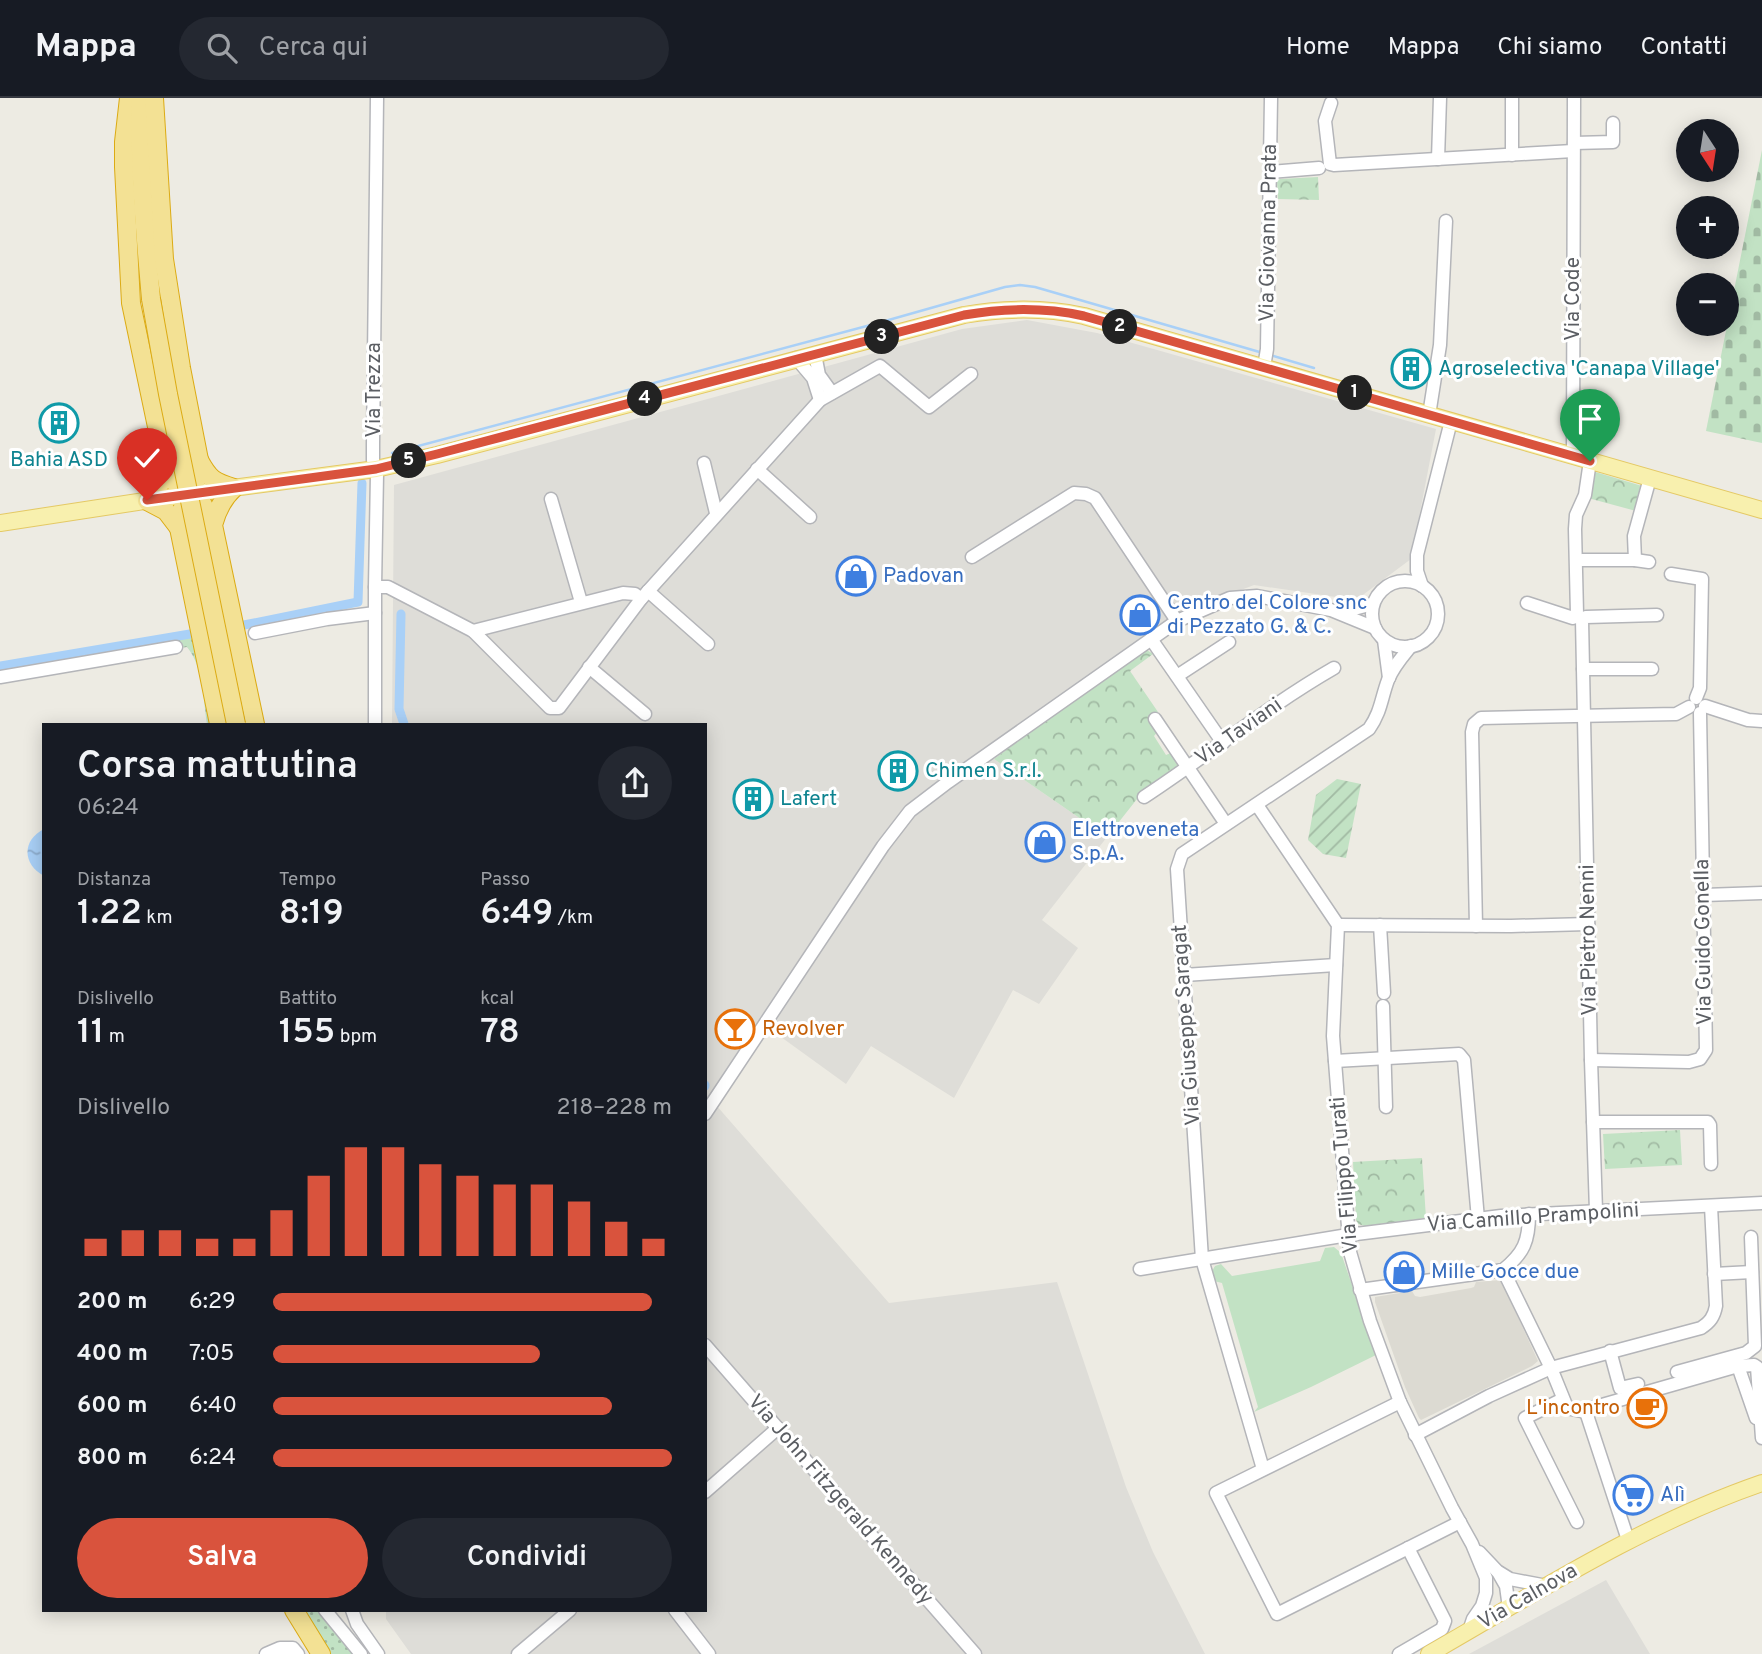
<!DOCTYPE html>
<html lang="it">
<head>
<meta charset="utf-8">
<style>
  :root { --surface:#171b24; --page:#242831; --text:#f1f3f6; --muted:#9ea1a6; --line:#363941; --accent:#d9533d }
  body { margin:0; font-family:Overpass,sans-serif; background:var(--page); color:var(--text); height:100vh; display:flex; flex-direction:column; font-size:26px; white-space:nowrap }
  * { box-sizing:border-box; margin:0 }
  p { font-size:23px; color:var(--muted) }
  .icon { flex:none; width:38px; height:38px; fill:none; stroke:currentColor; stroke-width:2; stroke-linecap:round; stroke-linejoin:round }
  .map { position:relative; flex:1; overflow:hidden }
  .side { position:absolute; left:42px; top:625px; width:665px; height:889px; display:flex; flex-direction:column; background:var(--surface); border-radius:0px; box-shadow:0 4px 18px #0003 }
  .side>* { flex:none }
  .needle { width:46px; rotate:168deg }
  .controls { position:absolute; left:1676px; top:21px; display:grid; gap:14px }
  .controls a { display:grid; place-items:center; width:63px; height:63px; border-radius:50%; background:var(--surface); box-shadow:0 4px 18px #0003; font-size:35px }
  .pin { position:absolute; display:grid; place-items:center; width:60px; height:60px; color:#fff; margin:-72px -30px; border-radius:50% 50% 50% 0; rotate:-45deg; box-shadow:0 0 7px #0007 }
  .pin .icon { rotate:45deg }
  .km { position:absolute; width:35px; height:35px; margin:-18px; border-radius:50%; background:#222; color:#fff; font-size:19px; line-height:35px; text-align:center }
  .round { display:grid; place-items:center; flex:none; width:74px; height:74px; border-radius:37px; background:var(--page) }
  .headline { display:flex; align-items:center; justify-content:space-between; height:119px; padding:0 35px }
  h1 { font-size:38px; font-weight:600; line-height:52px }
  .figures { display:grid; grid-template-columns:repeat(3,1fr); gap:10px; height:119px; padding:7px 35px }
  .figures div { display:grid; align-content:center }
  .figures b { font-size:35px; font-weight:600 }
  .figures small { font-size:19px; font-weight:400 }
  .figures p { font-size:19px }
  .chart { height:196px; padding:14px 35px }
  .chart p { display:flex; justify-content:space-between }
  .chart svg { width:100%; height:126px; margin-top:7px; stroke:var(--accent); stroke-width:6 }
  .action { display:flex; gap:14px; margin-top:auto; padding:14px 35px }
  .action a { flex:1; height:80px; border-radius:42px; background:var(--accent); color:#fff; font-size:28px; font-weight:600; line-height:80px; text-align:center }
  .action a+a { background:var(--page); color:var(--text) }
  ul { padding:0 35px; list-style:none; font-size:23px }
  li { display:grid; grid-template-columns:112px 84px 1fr; align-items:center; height:52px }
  li i { height:18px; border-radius:9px; background:var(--accent) }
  header { display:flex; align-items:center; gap:42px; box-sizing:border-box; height:98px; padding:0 35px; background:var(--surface); border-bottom:2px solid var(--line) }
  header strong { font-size:33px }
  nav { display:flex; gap:38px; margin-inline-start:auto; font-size:24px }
  .search { width:490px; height:63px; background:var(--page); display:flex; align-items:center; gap:18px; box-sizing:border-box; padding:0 24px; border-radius:38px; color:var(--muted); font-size:26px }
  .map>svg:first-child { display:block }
  .industrial { fill:#deddd8 }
  .education { fill:#dcdad2 }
  .grass { fill:url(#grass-dots) }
  .cemetery { fill:url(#cemetery-stones) }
  .park { fill:url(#park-crowns) }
  .garden { fill:url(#garden-furrows) }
  .pitch { fill:#c2e2c4 }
  .water { fill:url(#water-ripples) }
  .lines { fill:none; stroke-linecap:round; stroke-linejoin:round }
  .stream { stroke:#a9d0f7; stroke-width:2.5 }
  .canal { stroke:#a9d0f7; stroke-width:9 }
  .minor-casing { stroke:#b4b5b9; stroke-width:15 }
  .major-casing { stroke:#e4c965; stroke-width:18 }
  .highway-casing { stroke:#dcab14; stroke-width:20 }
  .minor { stroke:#fff; stroke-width:12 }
  .major { stroke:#f8f0ae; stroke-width:16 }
  .highway { stroke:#f3e194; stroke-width:18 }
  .highway-bridge-casing { stroke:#dcab14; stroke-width:20; stroke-linecap:butt }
  .highway-bridge { stroke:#f3e194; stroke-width:18 }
  .route-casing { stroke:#fff; stroke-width:14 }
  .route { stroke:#d9533d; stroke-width:9 }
  .labels { text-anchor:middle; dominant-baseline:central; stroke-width:6; stroke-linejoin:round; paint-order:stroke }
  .street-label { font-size:21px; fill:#5b5e63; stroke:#fff }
  .culture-label { font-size:21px; fill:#0d838f; stroke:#fff; text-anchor:start }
  .shop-label { font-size:21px; fill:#366cbe; stroke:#fff; text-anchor:start }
  .food-label { font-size:21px; fill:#c56008; stroke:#fff; text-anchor:start }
</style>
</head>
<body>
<header>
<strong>Mappa</strong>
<div class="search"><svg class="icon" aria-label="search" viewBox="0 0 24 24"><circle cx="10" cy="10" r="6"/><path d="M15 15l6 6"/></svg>Cerca qui</div>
<nav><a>Home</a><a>Mappa</a><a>Chi siamo</a><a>Contatti</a></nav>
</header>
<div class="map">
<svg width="1762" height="1556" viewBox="0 0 1762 1556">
  <defs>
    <pattern id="grass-dots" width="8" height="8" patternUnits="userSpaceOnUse" patternTransform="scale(1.75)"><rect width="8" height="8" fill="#c2e2c4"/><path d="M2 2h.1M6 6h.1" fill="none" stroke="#a1baa3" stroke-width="1.8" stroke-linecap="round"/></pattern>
    <pattern id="cemetery-stones" width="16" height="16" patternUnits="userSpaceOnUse" patternTransform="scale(1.75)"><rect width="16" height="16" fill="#c2e2c4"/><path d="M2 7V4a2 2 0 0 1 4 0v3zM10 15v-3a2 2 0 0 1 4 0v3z" fill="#a1baa3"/></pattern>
    <pattern id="park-crowns" width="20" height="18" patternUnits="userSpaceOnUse" patternTransform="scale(1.75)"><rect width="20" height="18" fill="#c2e2c4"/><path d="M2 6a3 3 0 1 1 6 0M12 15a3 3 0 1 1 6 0" fill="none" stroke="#a1baa3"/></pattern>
    <pattern id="garden-furrows" width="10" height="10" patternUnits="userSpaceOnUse" patternTransform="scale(1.75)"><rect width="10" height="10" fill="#c2e2c4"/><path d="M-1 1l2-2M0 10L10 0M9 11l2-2" fill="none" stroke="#a1baa3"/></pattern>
    <pattern id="water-ripples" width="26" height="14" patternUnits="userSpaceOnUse" patternTransform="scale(1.75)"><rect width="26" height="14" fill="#a9d0f7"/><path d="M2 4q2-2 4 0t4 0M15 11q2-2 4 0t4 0" fill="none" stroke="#8daccc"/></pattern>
  </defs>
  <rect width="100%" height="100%" fill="#edebe3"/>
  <!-- industrial -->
  <g class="industrial">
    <path d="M1027,222L1097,235L1436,331L1411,461L1356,502L1254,487L1175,517L985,650L994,661L1107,739L1042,822L1078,850L1039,906L1013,892L954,1000L871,948L846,986L759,923L709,999L889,1205L1057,1184L1126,1389L1153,1454L1205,1556H411L386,1521V1512H705V626H392L394,387L962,231Z"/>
    <path d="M1606,1482L1650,1556H1469Z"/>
  </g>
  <!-- education -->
  <path class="education" d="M1501,1182L1538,1263L1532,1268L1421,1322L1419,1320L1405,1289L1375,1204V1199L1412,1193L1415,1198L1420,1199L1471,1190L1474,1189L1476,1184Z"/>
  <!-- grass -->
  <g class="grass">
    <path d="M198,538L215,626H207C203,601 204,570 187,549L0,579V571Z"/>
    <path d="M308,1512H320L354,1556H328L303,1515Z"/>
  </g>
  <!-- cemetery -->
  <path class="cemetery" d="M1762,52V345L1706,333Z"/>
  <!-- park -->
  <g class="park">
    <path d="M1318,79L1319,102L1278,101L1277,83L1280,81Z"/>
    <path d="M1592,373L1642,388L1636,413L1588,400Z"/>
    <path d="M1147,552L1153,556L1130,573L1158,614L1151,620L1160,631L1154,638L1166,657L1173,654L1183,667L1141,696L1107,739L994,661L1109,576Z"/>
    <path d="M1680,1032L1682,1067L1605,1071L1603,1036Z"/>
    <path d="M1422,1060L1426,1120L1365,1128L1358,1126L1356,1122L1353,1064Z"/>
  </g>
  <!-- garden -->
  <path class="garden" d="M1337,681L1361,686L1346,760L1323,756L1308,742L1316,697Z"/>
  <!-- pitch -->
  <path class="pitch" d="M1334,1149L1341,1155L1376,1257L1311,1289L1254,1314L1258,1309L1222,1185L1214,1183L1211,1175L1215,1168L1221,1166L1232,1178L1320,1163L1325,1150Z"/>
  <!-- water -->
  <path class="water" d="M44,731V778C22,766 22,742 44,731Z"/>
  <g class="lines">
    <!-- stream -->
    <g class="stream">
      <path d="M1270,257L1314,270"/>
      <path d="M392,355L878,225L1005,189L1020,187L1035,189L1263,255"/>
    </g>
    <!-- canal -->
    <g class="canal">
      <path d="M401,516L399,611L404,626"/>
      <path d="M244,527L358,504L362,385"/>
      <path d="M0,568L190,536"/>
      <path d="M705,987V988"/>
    </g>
    <!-- minor casing -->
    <g class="minor-casing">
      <g id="minor">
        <path d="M1331,5L1325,23L1330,66L1334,67L1573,53"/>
        <path d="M1574,45L1613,44V25"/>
        <path d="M1512,57V0"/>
        <path d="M1438,61L1440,0"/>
        <path d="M1270,74L1319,70"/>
        <path d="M815,256L819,277L832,295"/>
        <path d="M796,260L813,280L820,302"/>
        <path d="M1264,269L1267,251L1271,0"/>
        <path d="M1429,317L1440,247L1446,123"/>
        <path d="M1573,358L1574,0"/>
        <path d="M704,365L716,415"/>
        <path d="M757,371L810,419"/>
        <path d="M551,401L581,504"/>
        <path d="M972,459L1074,395L1086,396L1095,400L1177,523"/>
        <path d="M1582,462H1635L1634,438L1650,380"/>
        <path d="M1635,462L1649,464"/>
        <path d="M1671,476L1702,481L1700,590L1696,600"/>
        <circle cx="1405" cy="516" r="33"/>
        <path d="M1422,488L1417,473V457L1451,323"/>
        <path d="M375,489H388L473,533L550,610H559L641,501L820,302L880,268L929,309L971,276"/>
        <path d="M648,493L708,546"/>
        <path d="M1527,505L1573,520L1577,516L1575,431L1576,417L1585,397L1590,363"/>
        <path d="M1338,512L1354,511L1373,506"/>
        <path d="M473,533L623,495L635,496L641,501"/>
        <path d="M255,535L327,521L375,515"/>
        <path d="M1151,541L1223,645"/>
        <path d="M1384,542L1389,580"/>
        <path d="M589,569L645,616"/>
        <path d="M1583,571H1652"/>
        <path d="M1177,578L1229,544"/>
        <path d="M0,579L176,549"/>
        <path d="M1705,608L1748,622L1762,623"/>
        <path d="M1155,621L1226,726"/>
        <path d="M375,626V489L377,376L373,362V346L377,0"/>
        <path d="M1144,699C1208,657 1268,608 1334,570"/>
        <path d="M1257,707L1338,827L1333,938L1350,1154L1370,1223L1400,1304L1452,1410L1472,1446L1486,1480V1495L1482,1508L1473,1521L1469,1533"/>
        <path d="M1704,797L1762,795"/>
        <path d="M1338,827L1511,828L1588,826"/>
        <path d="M1380,827L1384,895"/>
        <path d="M1476,828L1472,634L1474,626L1481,620L1676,616L1689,609"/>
        <path d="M1184,877L1336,867"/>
        <path d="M1383,908L1386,1009"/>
        <path d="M1591,962L1689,964L1700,961L1706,952L1700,615"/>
        <path d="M1335,963L1459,956L1464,962L1478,1121"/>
        <path d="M705,1016L883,748L910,713L948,684L1177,523L1230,500L1257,498L1331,512L1375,530"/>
        <path d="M1593,1024H1708L1710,1027L1711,1066"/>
        <path d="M1596,1113L1591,962L1582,522L1586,519L1657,517"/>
        <path d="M1140,1171L1348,1137L1501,1118L1762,1105"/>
        <path d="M1503,1172L1551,1270L1566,1307L1571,1311L1586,1314"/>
        <path d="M1714,1176L1752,1174"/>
        <path d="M1360,1192L1503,1172C1524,1155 1529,1143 1529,1116"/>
        <path d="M705,1247L975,1556"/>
        <path d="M1610,1253L1620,1290L1638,1286"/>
        <path d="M1738,1268L1756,1320"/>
        <path d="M1677,1274L1746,1255L1755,1248L1751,1139"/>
        <path d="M1563,1301L1525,1320L1577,1424"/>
        <path d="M1400,1304L1216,1395L1277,1516L1460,1424"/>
        <path d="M1415,1337L1489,1298L1551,1270L1701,1230C1710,1224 1714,1219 1716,1208L1711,1108"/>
        <path d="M1263,1371L1202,1161L1177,771L1182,756L1369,631C1381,614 1381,601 1388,582C1393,569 1402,559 1411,548"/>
        <path d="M705,1394L778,1330"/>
        <path d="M1628,1442L1586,1314L1588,1311L1738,1268L1754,1267L1757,1269L1762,1340"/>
        <path d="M1479,1454L1497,1473L1510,1481L1547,1488"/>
        <path d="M1498,1474L1506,1488L1509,1510"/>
        <path d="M325,1512L361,1556"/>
        <path d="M352,1512L357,1526L378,1556"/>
        <path d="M675,1512L709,1556"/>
        <path d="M266,1556L280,1550H293L298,1556"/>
        <path d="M518,1556L570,1512"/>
        <path d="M1399,1556L1442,1531L1445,1523L1408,1450"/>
      </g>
    </g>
    <!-- major casing -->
    <g class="major-casing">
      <g id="major">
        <path d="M0,425L210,393L376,371L437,357L964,217C1004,210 1043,209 1084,218L1762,412"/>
        <path d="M1429,1556C1537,1494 1643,1426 1762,1385"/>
      </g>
    </g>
    <!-- highway casing -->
    <g class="highway-casing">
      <g id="highway">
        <path d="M129,0L124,44V69L131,205L165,367L171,380L180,390L202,405L213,427"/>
        <path d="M141,0C139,67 145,134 151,201"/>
        <path d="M154,0L164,161L181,270L199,362L197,380L183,409L179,430L219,626"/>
        <path d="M199,362C209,381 214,384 234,390C223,400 217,412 213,427L255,626"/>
        <path d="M165,367C162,384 160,390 147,403L166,413L179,430"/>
        <path d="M294,1512L321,1556"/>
      </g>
    </g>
    <!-- minor -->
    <use href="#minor" class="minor"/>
    <!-- major -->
    <use href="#major" class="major"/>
    <!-- highway -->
    <use href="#highway" class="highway"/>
    <!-- highway-bridge casing -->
    <g class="highway-bridge-casing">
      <path id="highway-bridge" d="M151,201L168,296L236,626"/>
    </g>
    <!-- highway-bridge -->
    <use href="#highway-bridge" class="highway-bridge"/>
  </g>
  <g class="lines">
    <!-- route casing -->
    <g class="route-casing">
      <path id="route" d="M147,402L376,371L437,356L964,217C1004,210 1043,209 1084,218L1590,363"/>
    </g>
    <!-- route -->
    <use href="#route" class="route"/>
  </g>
  <!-- icons -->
  <defs>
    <g id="building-ring" transform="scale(2.0125)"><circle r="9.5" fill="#fff" stroke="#0f9aa8" stroke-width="1.5"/><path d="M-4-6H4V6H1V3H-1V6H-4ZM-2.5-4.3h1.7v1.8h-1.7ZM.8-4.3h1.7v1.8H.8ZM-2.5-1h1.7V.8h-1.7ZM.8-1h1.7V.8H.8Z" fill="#0f9aa8"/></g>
    <g id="shop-ring" transform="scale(2.0125)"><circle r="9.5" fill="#fff" stroke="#3f7fe0" stroke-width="1.5"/><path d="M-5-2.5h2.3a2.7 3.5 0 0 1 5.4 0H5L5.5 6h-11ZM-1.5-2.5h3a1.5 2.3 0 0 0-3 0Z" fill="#3f7fe0"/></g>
    <g id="bar-ring" transform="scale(2.0125)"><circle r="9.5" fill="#fff" stroke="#e8710a" stroke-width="1.5"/><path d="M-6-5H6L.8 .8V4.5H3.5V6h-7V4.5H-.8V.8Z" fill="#e8710a"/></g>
    <g id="cafe-ring" transform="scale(2.0125)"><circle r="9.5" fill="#fff" stroke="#e8710a" stroke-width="1.5"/><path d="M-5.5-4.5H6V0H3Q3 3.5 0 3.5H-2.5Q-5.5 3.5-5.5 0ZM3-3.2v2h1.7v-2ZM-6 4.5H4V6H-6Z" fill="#e8710a"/></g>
    <g id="supermarket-ring" transform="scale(2.0125)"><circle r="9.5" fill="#fff" stroke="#3f7fe0" stroke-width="1.5"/><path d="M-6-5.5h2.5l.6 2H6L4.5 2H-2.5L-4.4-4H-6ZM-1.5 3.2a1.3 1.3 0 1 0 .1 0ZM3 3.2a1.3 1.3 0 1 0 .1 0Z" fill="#3f7fe0"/></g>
  </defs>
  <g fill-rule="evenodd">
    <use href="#building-ring" x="1411" y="271"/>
    <use href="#building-ring" x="59" y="325"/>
    <use href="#shop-ring" x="856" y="478"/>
    <use href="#shop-ring" x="1140" y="517"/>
    <use href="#building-ring" x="898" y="673"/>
    <use href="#building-ring" x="753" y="701"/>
    <use href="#shop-ring" x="1045" y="744"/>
    <use href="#bar-ring" x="735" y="931"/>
    <use href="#shop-ring" x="1404" y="1174"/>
    <use href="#cafe-ring" x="1647" y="1310"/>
    <use href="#supermarket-ring" x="1633" y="1397"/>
  </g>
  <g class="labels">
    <!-- street labels -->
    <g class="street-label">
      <text transform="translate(1269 135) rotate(-89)">Via Giovanna Prata</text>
      <text transform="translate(1573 201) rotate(-90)">Via Code</text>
      <text transform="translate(374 292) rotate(-90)">Via Trezza</text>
      <text transform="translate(1239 634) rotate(-35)">Via Taviani</text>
      <text transform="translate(1589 842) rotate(-91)">Via Pietro Nenni</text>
      <text transform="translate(1704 844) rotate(-91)">Via Guido Gonella</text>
      <text transform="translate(1187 927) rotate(-94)">Via Giuseppe Saragat</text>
      <text transform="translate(1345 1077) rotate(-95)">Via Filippo Turati</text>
      <text transform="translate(1533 1120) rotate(-4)">Via Camillo Prampolini</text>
      <text transform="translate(840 1402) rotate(49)">Via John Fitzgerald Kennedy</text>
      <text transform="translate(1528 1499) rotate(-30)">Via Calnova</text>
    </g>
    <!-- culture labels -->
    <g class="culture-label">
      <text x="1438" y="271">Agroselectiva 'Canapa Village'</text>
      <text x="59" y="362" text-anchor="middle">Bahia ASD</text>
      <text x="925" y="673">Chimen S.r.l.</text>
      <text x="780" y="701">Lafert</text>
    </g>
    <!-- shop labels -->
    <g class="shop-label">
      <text x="883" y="478">Padovan</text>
      <text x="1167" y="505">Centro del Colore snc<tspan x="1167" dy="24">di Pezzato G. &amp; C.</tspan></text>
      <text x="1072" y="732">Elettroveneta<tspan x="1072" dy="24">S.p.A.</tspan></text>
      <text x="1431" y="1174">Mille Gocce due</text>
      <text x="1660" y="1397">Alì</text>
    </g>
    <!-- food labels -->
    <g class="food-label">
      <text x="762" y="931">Revolver</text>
      <text x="1620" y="1310" text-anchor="end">L'incontro</text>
    </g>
  </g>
</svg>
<div class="controls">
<a><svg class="needle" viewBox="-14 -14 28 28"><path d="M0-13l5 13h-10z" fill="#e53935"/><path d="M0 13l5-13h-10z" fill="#9ea1a6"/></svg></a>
<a>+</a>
<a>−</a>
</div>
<div class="pin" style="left:1590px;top:363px;background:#1e9e55"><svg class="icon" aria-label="arrive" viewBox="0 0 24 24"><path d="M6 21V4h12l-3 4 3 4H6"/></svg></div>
<div class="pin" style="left:147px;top:402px;background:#d93025"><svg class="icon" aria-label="check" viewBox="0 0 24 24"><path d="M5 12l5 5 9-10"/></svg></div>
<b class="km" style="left:1355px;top:295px">1</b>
<b class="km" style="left:1120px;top:229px">2</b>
<b class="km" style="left:882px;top:239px">3</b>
<b class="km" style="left:645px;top:301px">4</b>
<b class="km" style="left:409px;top:363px">5</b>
<section class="side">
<div class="headline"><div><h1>Corsa mattutina</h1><p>06:24</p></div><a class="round"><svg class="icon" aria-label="share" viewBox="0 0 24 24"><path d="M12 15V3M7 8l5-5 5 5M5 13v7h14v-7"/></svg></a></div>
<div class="figures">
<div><p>Distanza</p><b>1.22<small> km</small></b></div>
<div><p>Tempo</p><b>8:19</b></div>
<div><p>Passo</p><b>6:49<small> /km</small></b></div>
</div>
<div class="figures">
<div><p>Dislivello</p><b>11<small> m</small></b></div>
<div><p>Battito</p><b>155<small> bpm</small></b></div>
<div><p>kcal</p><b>78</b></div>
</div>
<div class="chart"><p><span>Dislivello</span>218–228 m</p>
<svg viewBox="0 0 160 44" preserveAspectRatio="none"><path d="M5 44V38M15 44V35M25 44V35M35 44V38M45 44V38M55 44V28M65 44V16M75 44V6M85 44V6M95 44V12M105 44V16M115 44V19M125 44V19M135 44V25M145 44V32M155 44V38"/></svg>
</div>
<ul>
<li><b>200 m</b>6:29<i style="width:95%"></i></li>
<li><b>400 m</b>7:05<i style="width:67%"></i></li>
<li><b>600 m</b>6:40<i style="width:85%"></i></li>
<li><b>800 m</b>6:24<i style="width:100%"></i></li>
</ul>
<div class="action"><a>Salva</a><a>Condividi</a></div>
</section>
</div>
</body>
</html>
